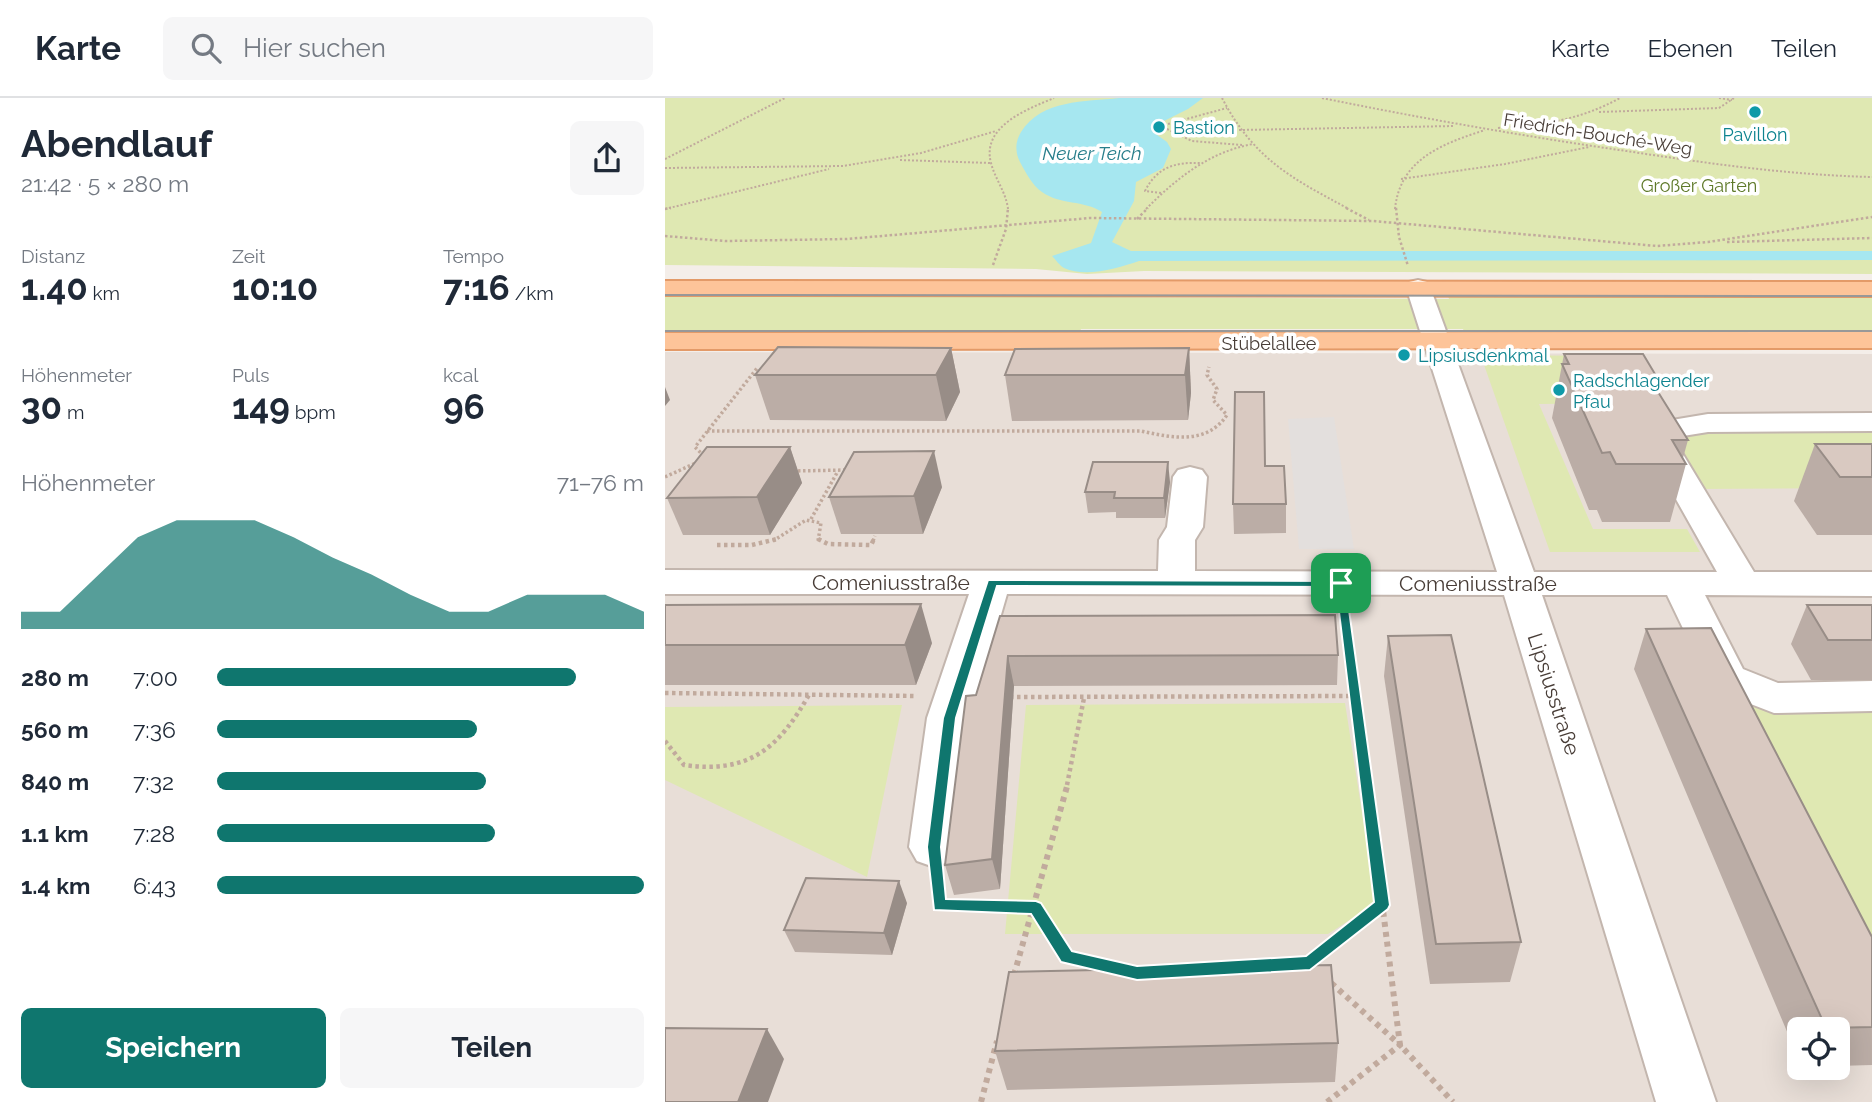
<!DOCTYPE html>
<html lang="de">
<head>
<meta charset="utf-8">
<style>
  :root { --surface:#fff; --page:#f6f6f7; --text:#1f2937; --muted:#747a83; --line:#e0e1e3; --accent:#0f766e }
  body { margin:0; font-family:Raleway,sans-serif; background:var(--page); color:var(--text); height:100vh; display:flex; flex-direction:column; font-size:26px; white-space:nowrap }
  * { box-sizing:border-box; margin:0 }
  p { font-size:23px; color:var(--muted) }
  .icon { flex:none; width:38px; height:38px; fill:none; stroke:currentColor; stroke-width:2; stroke-linecap:round; stroke-linejoin:round }
  .map { position:relative; flex:1; overflow:hidden }
  .panel { display:flex; flex-direction:column; background:var(--surface); width:665px }
  .panel>* { flex:none }
  .fabs { position:absolute; left:1122px; top:919px; display:grid; gap:14px }
  .fabs a { display:grid; place-items:center; width:63px; height:63px; border-radius:10px; background:var(--surface); box-shadow:0 7px 28px #0002; font-size:35px }
  .pin { position:absolute; display:grid; place-items:center; width:60px; height:60px; color:#fff; margin:-30px; border-radius:14px; box-shadow:0 4px 10px #0006 }
  .round { display:grid; place-items:center; flex:none; width:74px; height:74px; border-radius:10px; background:var(--page) }
  .head { display:flex; align-items:center; justify-content:space-between; height:119px; padding:0 21px }
  h1 { font-size:38px; font-weight:700; line-height:52px }
  .metrics { display:grid; grid-template-columns:repeat(3,1fr); gap:10px; height:119px; padding:7px 21px }
  .metrics div { display:grid; align-content:center }
  .metrics b { font-size:35px; font-weight:700 }
  .metrics small { font-size:19px; font-weight:400 }
  .metrics p { font-size:19px }
  .chart { height:196px; padding:14px 21px }
  .chart p { display:flex; justify-content:space-between }
  .chart svg { width:100%; height:126px; margin-top:7px; fill:var(--accent); opacity:.7 }
  .cta { display:flex; gap:14px; margin-top:auto; padding:14px 21px }
  .cta a { flex:1; height:80px; border-radius:10px; background:var(--accent); color:#fff; font-size:28px; font-weight:700; line-height:80px; text-align:center }
  .cta a+a { background:var(--page); color:var(--text) }
  ul { padding:0 21px; list-style:none; font-size:23px }
  li { display:grid; grid-template-columns:112px 84px 1fr; align-items:center; height:52px }
  li i { height:18px; border-radius:9px; background:var(--accent) }
  header { display:flex; align-items:center; gap:42px; box-sizing:border-box; height:98px; padding:0 35px; background:var(--surface); border-bottom:2px solid var(--line) }
  header strong { font-size:33px }
  nav { display:flex; gap:38px; margin-inline-start:auto; font-size:24px }
  .search { width:490px; height:63px; background:var(--page); display:flex; align-items:center; gap:18px; box-sizing:border-box; padding:0 24px; border-radius:10px; color:var(--muted); font-size:26px }
  main { display:flex; flex:1; min-height:0 }
  .map>svg:first-child { display:block }
  .residential { fill:#e8ded7; fill-rule:evenodd }
  .green { fill:#dfe8b2 }
  .parking { fill:#e3dfdd }
  .water { fill:#a6e7f0 }
  .lines { fill:none; stroke-linecap:round; stroke-linejoin:round }
  .minor-casing { stroke:#c3b6ae; stroke-width:4 }
  .major-casing { stroke:#e39a68; stroke-width:4 }
  .path-far4 { stroke:#c1aa9d; stroke-width:2; stroke-dasharray:2 2; stroke-linecap:butt }
  .path-far3 { stroke:#c1aa9d; stroke-width:2.5; stroke-dasharray:2.5 2.5; stroke-linecap:butt }
  .path-far2 { stroke:#c1aa9d; stroke-width:3.5; stroke-dasharray:2.5 2.5; stroke-linecap:butt }
  .path-far1 { stroke:#c1aa9d; stroke-width:4.5; stroke-dasharray:3.5 3.5; stroke-linecap:butt }
  .path { stroke:#c1aa9d; stroke-width:6; stroke-dasharray:5 5; stroke-linecap:butt }
  .minor { fill:#fff; fill-rule:evenodd }
  .major { fill:#fdc499; fill-rule:evenodd }
  .tram { stroke:#989898; stroke-width:2 }
  .wall { fill:#bbada6 }
  .shaded-wall { fill:#988d87 }
  .building { fill:#d9c9c1; stroke:#988d87; stroke-width:2 }
  .route { fill:#0f766e; stroke:#fff; stroke-width:2; fill-rule:evenodd }
  .culture-dot { fill:#0f9aa8; stroke:#fff; stroke-width:2.5 }
  .labels { text-anchor:middle; dominant-baseline:central; stroke-width:7; stroke-linejoin:round; paint-order:stroke }
  .far-culture-label { font-size:18px; fill:#0d838f; stroke:#fff; text-anchor:start }
  .far-street-label { font-size:18px; fill:#483d37; stroke:#fff }
  .far-park-label { font-size:18px; fill:#5f7a2a; stroke:#fff }
  .far-water-label { font-size:19px; font-style:italic; fill:#287e8b; stroke:#fff }
  .street-label { font-size:21px; fill:#483d37; stroke:#fff }
</style>
</head>
<body>
<header>
<strong>Karte</strong>
<div class="search"><svg class="icon" aria-label="search" viewBox="0 0 24 24"><circle cx="10" cy="10" r="6"/><path d="M15 15l6 6"/></svg>Hier suchen</div>
<nav><a>Karte</a><a>Ebenen</a><a>Teilen</a></nav>
</header>
<main>
<section class="panel">
<div class="head"><div><h1>Abendlauf</h1><p>21:42 · 5 × 280 m</p></div><a class="round"><svg class="icon" aria-label="share" viewBox="0 0 24 24"><path d="M12 15V3M7 8l5-5 5 5M5 13v7h14v-7"/></svg></a></div>
<div class="metrics">
<div><p>Distanz</p><b>1.40<small> km</small></b></div>
<div><p>Zeit</p><b>10:10</b></div>
<div><p>Tempo</p><b>7:16<small> /km</small></b></div>
</div>
<div class="metrics">
<div><p>Höhenmeter</p><b>30<small> m</small></b></div>
<div><p>Puls</p><b>149<small> bpm</small></b></div>
<div><p>kcal</p><b>96</b></div>
</div>
<div class="chart"><p><span>Höhenmeter</span>71–76 m</p>
<svg viewBox="0 0 160 44" preserveAspectRatio="none"><path d="M0 44V38L10 38L20 25L30 12L40 6L50 6L60 6L70 12L80 19L90 25L100 32L110 38L120 38L130 32L140 32L150 32L160 38V44z"/></svg>
</div>
<ul>
<li><b>280 m</b>7:00<i style="width:84%"></i></li>
<li><b>560 m</b>7:36<i style="width:61%"></i></li>
<li><b>840 m</b>7:32<i style="width:63%"></i></li>
<li><b>1.1 km</b>7:28<i style="width:65%"></i></li>
<li><b>1.4 km</b>6:43<i style="width:100%"></i></li>
</ul>
<div class="cta"><a>Speichern</a><a>Teilen</a></div>
</section>
<div class="map">
<svg width="1207" height="1004" viewBox="0 0 1207 1004">
  <rect width="100%" height="100%" fill="#f4eee9"/>
  <!-- residential -->
  <path class="residential" d="M0,254L1207,256V1004H0ZM1134,931H1172V970H1134Z"/>
  <!-- green -->
  <g class="green">
    <path d="M0,0H1207V176L479,173L422,176L371,171L0,167Z"/>
    <path d="M0,195H427L426,199L784,201L782,195L1207,198V237L800,236L798,231H416L414,236L0,235Z"/>
    <path d="M828,257L938,258L964,305L874,306L928,431H1022L1035,454H885L818,264Z"/>
    <path d="M1207,328V390L1030,391L1008,357L1013,336L1048,329Z"/>
    <path d="M680,605L711,805L663,836H340L361,607Z"/>
    <path d="M1084,606H1207V859Z"/>
    <path d="M237,607L202,779L0,682V609Z"/>
  </g>
  <!-- parking -->
  <path class="parking" d="M669,319L689,451H634L623,321Z"/>
  <!-- water -->
  <path class="water" d="M454,0H538L523,11L489,28L488,34L502,44L506,51L498,70L471,84L469,103L447,144L466,153H1207V162L474,163C453,170 421,180 399,170C395,168 390,161 387,158L426,145L437,114C419,102 395,107 377,94C367,87 361,75 355,64C350,54 350,44 356,34C377,1 420,4 454,0Z"/>
  <g class="lines">
    <!-- minor casing -->
    <g class="minor-casing">
      <path id="minor" d="M753,182L762,184L765,189L869,474H1052L981,348L995,324L1043,316L1207,315V333L1043,334L1018,338L1013,348L1089,474H1207V498L1040,497L1078,571L1113,585L1207,583V613L1109,615L1047,591L1002,497H877L1051,1004H991L839,497L342,496L306,620L294,749L286,763L269,769L252,763L244,749L262,620L304,496H0V472L493,473L494,442L502,429L508,379L513,372L525,369L537,372L542,379L538,429L530,442V473L832,474L741,189L744,184Z"/>
    </g>
    <!-- major casing -->
    <g class="major-casing">
      <g id="major">
        <path d="M0,183L1207,184V198L0,197Z"/>
        <path d="M1207,234V250L0,251V235Z"/>
      </g>
    </g>
    <!-- path-far4 -->
    <g class="path-far4">
      <path d="M557,0C589,61 626,80 684,111"/>
      <path d="M657,0C760,21 864,39 968,54C1047,66 1126,77 1207,79"/>
      <path d="M1054,0L1067,2"/>
      <path d="M934,14L1054,10L1069,0"/>
      <path d="M503,26L562,10"/>
      <path d="M833,30C878,27 915,22 955,0"/>
      <path d="M502,31L527,43L577,47"/>
      <path d="M574,32L790,28"/>
      <path d="M0,61L120,0"/>
      <path d="M235,62L325,65"/>
      <path d="M0,70L178,68L256,55L331,33"/>
      <path d="M736,81L840,66L924,49"/>
      <path d="M496,95L480,93C492,69 510,64 536,65"/>
      <path d="M0,111L164,71"/>
      <path d="M343,111C341,94 330,81 326,65C316,28 363,11 389,0"/>
      <path d="M481,111C512,80 544,54 588,46"/>
      <path d="M730,111C735,61 777,46 820,32"/>
    </g>
    <!-- path-far3 -->
    <g class="path-far3">
      <path d="M681,110L704,122"/>
      <path d="M731,110L734,139L743,168"/>
      <path d="M0,111L6,110"/>
      <path d="M472,121L483,110"/>
      <path d="M0,138L60,143L182,141L425,120L708,123L992,148L1043,144L1207,119"/>
      <path d="M1062,144L1207,140"/>
      <path d="M328,167L341,131L343,110"/>
    </g>
    <!-- path-far2 -->
    <g class="path-far2">
      <path d="M42,333H476C507,340 542,347 562,317L548,302L552,291L542,277L544,269"/>
      <path d="M39,358L30,349L93,269"/>
      <path d="M128,373L182,372"/>
      <path d="M0,379L33,364"/>
      <path d="M146,421L173,373"/>
      <path d="M108,443L141,422L156,425L153,443"/>
      <path d="M208,443L210,438"/>
    </g>
    <!-- path-far1 -->
    <g class="path-far1">
      <path d="M153,441L163,446L206,447L209,441"/>
      <path d="M52,447H87L112,441"/>
      <path d="M680,514L702,687"/>
      <path d="M0,595L252,598"/>
      <path d="M345,599L691,598"/>
      <path d="M0,643L19,667C85,676 114,650 145,595"/>
      <path d="M402,687L419,600"/>
    </g>
    <!-- path -->
    <g class="path">
      <path d="M702,685L735,947L788,1004"/>
      <path d="M272,786L274,808L371,809L402,858L463,873"/>
      <path d="M645,865L717,807"/>
      <path d="M563,870L645,865L650,870"/>
      <path d="M349,877L403,685"/>
      <path d="M316,1004L332,943"/>
      <path d="M662,1004L735,947L664,883"/>
    </g>
    <!-- minor -->
    <use href="#minor" class="minor"/>
    <!-- major -->
    <use href="#major" class="major"/>
    <!-- tram -->
    <g class="tram">
      <path d="M0,197L1207,198"/>
      <path d="M0,233H1207"/>
    </g>
  </g>
  <!-- wall -->
  <g class="wall">
    <path d="M286,250L295,294L281,323L105,322L90,277Z"/>
    <path d="M524,250L526,295L523,322L347,323L340,277Z"/>
    <path d="M899,256L994,296L1023,342L1018,360L1021,366L1005,424H937L932,412H924L887,320Z"/>
    <path d="M1150,346H1207V437H1152L1129,403Z"/>
    <path d="M125,349L137,385L105,437H18L2,400Z"/>
    <path d="M600,368L621,406V435L569,436L568,406Z"/>
    <path d="M505,384L500,420H451V414L423,415L420,394Z"/>
    <path d="M277,389L258,436H176L164,399Z"/>
    <path d="M0,507L267,545L251,587H0Z"/>
    <path d="M1142,507H1207V582H1146L1126,546Z"/>
    <path d="M335,518L673,557L672,587L349,588L335,791L289,797L280,767L311,597Z"/>
    <path d="M981,531L1207,839V967L1172,968V931H1134V962L969,571Z"/>
    <path d="M723,538L856,844L845,884L765,886L719,578Z"/>
    <path d="M242,805L227,857L130,854L119,832Z"/>
    <path d="M673,945L670,984L342,992L330,953Z"/>
  </g>
  <!-- shaded-wall -->
  <g class="shaded-wall">
    <path d="M286,250L295,294L281,323L271,277Z"/>
    <path d="M524,250L526,295L523,322L520,277Z"/>
    <path d="M0,289L5,302L0,308Z"/>
    <path d="M125,349L137,385L105,437L92,399Z"/>
    <path d="M269,353L277,389L258,436L249,398Z"/>
    <path d="M503,364L505,384L500,420L499,400Z"/>
    <path d="M256,506L267,545L251,587L240,547Z"/>
    <path d="M343,558L349,588L335,791L327,761Z"/>
    <path d="M234,783L242,805L227,857L219,835Z"/>
    <path d="M102,931L119,961L103,1004H73Z"/>
  </g>
  <!-- building -->
  <g class="building">
    <path d="M113,249L286,250L271,277H90Z"/>
    <path d="M524,250L520,277H340L350,251Z"/>
    <path d="M899,256H978L996,286L993,294L1023,342H1007L1021,366H951L945,354L937,355L897,266H904Z"/>
    <path d="M570,294H599L600,368H619L621,406H568Z"/>
    <path d="M1150,346H1207V379H1175Z"/>
    <path d="M42,349H125L92,399L2,400Z"/>
    <path d="M269,353L249,398L164,399L189,354Z"/>
    <path d="M428,364H503L499,400H449L450,394H420Z"/>
    <path d="M256,506L240,547H0V507Z"/>
    <path d="M1142,507H1207V542H1163Z"/>
    <path d="M670,517L673,557L343,558L327,761L280,767L301,598L311,597L335,518Z"/>
    <path d="M1046,530L1207,839V929L1161,930L981,531Z"/>
    <path d="M786,537L856,844L771,846L723,538Z"/>
    <path d="M141,780L234,783L219,835L119,832Z"/>
    <path d="M666,867L673,945L330,953L344,874Z"/>
    <path d="M0,930L102,931L73,1004H0Z"/>
  </g>
  <!-- route -->
  <path class="route" d="M323,482L680,483L725,807L723,811L645,872L472,882L396,864L366,816L269,812L262,749L278,620ZM332,488L671,489L709,804L641,858L472,868L407,853L376,805L371,803L281,801L276,749L291,620Z"/>
  <!-- markers -->
  <g class="culture-dot">
    <circle cx="1090" cy="14" r="7"/>
    <circle cx="494" cy="29" r="7"/>
    <circle cx="739" cy="257" r="7"/>
    <circle cx="894" cy="292" r="7"/>
  </g>
  <g class="labels">
    <!-- far-culture labels -->
    <g class="far-culture-label">
      <text x="508" y="29">Bastion</text>
      <text x="1090" y="36" text-anchor="middle">Pavillon</text>
      <text x="753" y="257">Lipsiusdenkmal</text>
      <text x="908" y="282">Radschlagender<tspan x="908" dy="21">Pfau</tspan></text>
    </g>
    <!-- far-street labels -->
    <g class="far-street-label">
      <text transform="translate(933 36) rotate(9)">Friedrich-Bouché-Weg</text>
      <text x="604" y="245">Stübelallee</text>
    </g>
    <!-- far-park labels -->
    <g class="far-park-label">
      <text x="1034" y="87">Großer Garten</text>
    </g>
    <!-- far-water labels -->
    <g class="far-water-label">
      <text x="427" y="55">Neuer Teich</text>
    </g>
    <!-- street labels -->
    <g class="street-label">
      <text x="226" y="484">Comeniusstraße</text>
      <text x="813" y="485">Comeniusstraße</text>
      <text transform="translate(889 596) rotate(72)">Lipsiusstraße</text>
    </g>
  </g>
</svg>
<div class="fabs">
<a><svg class="icon" aria-label="locate" viewBox="0 0 24 24"><circle cx="12" cy="12" r="6"/><path d="M12 2v4M12 18v4M2 12h4M18 12h4"/></svg></a>
</div>
<div class="pin" style="left:676px;top:485px;background:#1e9e55"><svg class="icon" aria-label="arrive" viewBox="0 0 24 24"><path d="M6 21V4h12l-3 4 3 4H6"/></svg></div>
</div>
</main>
</body>
</html>
